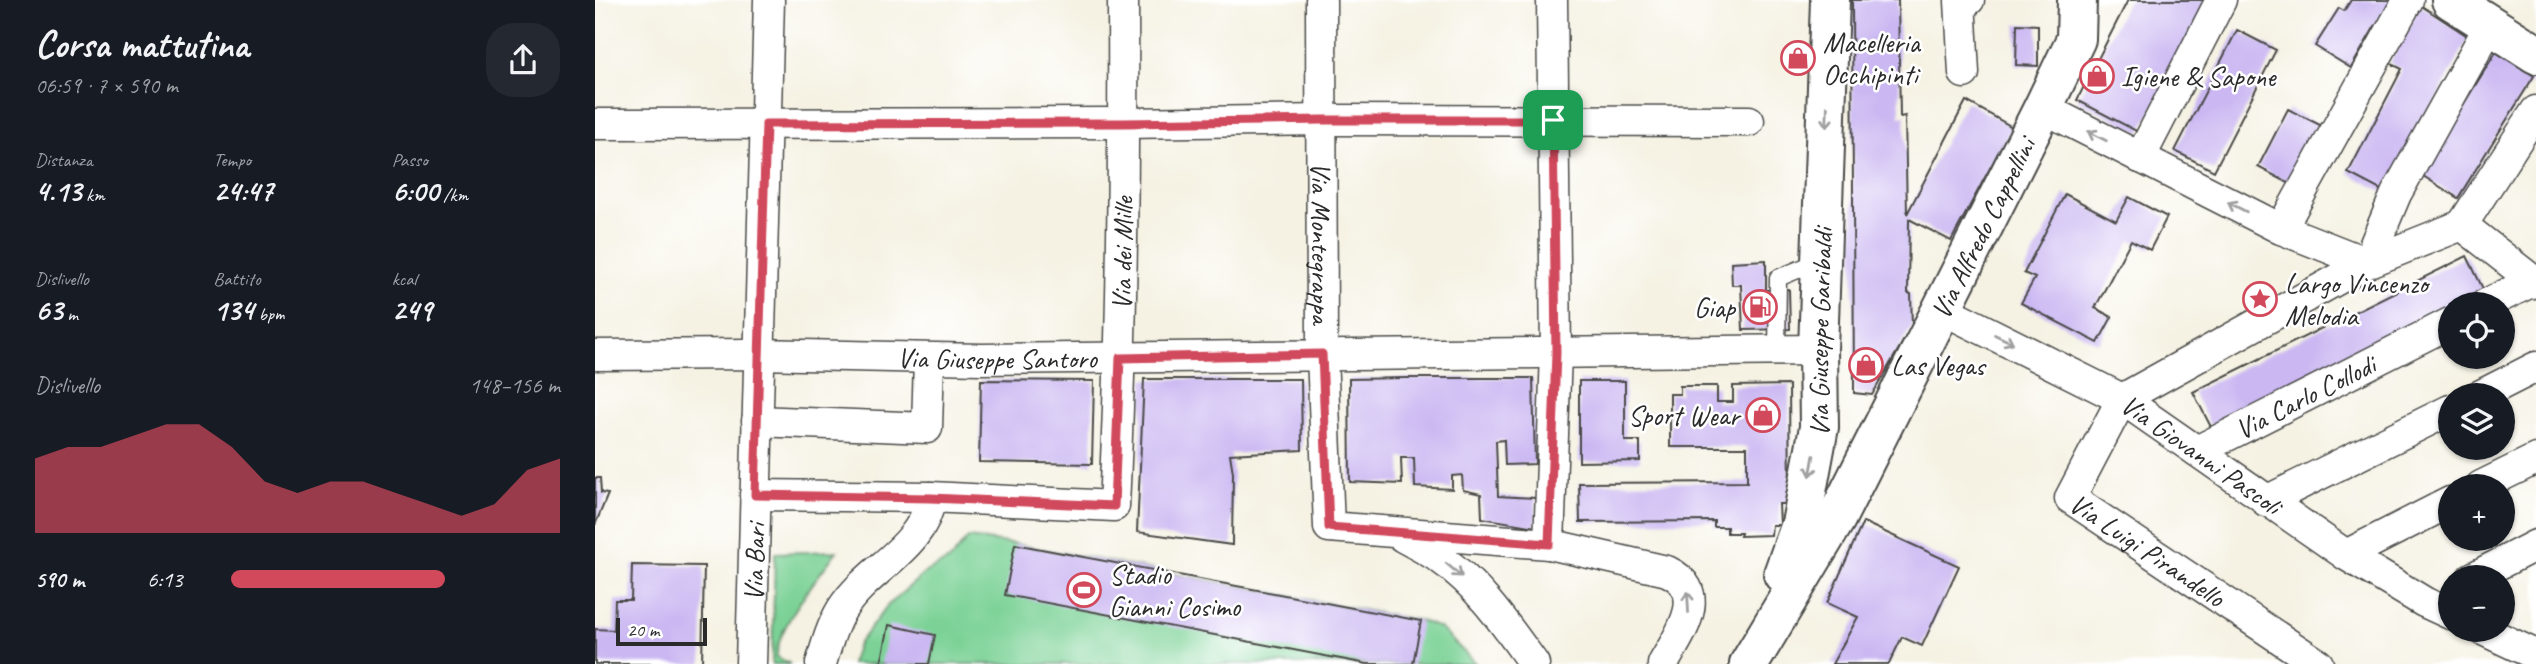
<!DOCTYPE html>
<html lang="it">
<head>
<meta charset="utf-8">
<style>
  :root { --surface:#171b24; --page:#242831; --text:#f1f3f6; --muted:#9ea1a6; --accent:#d1495b }
  body { margin:0; font-family:Caveat,sans-serif; background:var(--page); color:var(--text); height:100vh; display:flex; flex-direction:column; font-size:26px; white-space:nowrap }
  * { box-sizing:border-box; margin:0 }
  p { font-size:23px; color:var(--muted) }
  .icon { flex:none; width:38px; height:38px; fill:none; stroke:currentColor; stroke-width:2; stroke-linecap:round; stroke-linejoin:round }
  .map { position:relative; flex:1; overflow:hidden }
  .sheet { display:flex; flex-direction:column; background:var(--surface); width:595px }
  .sheet>* { flex:none }
  .buttons { position:absolute; left:1843px; top:292px; display:grid; gap:14px }
  .buttons a { display:grid; place-items:center; width:77px; height:77px; border-radius:50%; background:var(--surface); box-shadow:0 2px 5px #0004; font-size:35px }
  .scale { position:absolute; left:21px; bottom:18px; width:91px; box-sizing:border-box; padding-left:7px; border:4px solid #2b2b2b; border-top:0; font-size:19px; line-height:24px; white-space:nowrap; color:#2b2b2b; -webkit-text-stroke:5px #fff; paint-order:stroke }
  .pin { position:absolute; display:grid; place-items:center; width:60px; height:60px; color:#fff; margin:-30px; border-radius:14px; box-shadow:0 4px 10px #0006 }
  .round { display:grid; place-items:center; flex:none; width:74px; height:74px; border-radius:28px; background:var(--page) }
  .overview { display:flex; align-items:center; justify-content:space-between; height:119px; padding:0 35px }
  h1 { font-size:38px; font-weight:800; line-height:52px }
  .stats { display:grid; grid-template-columns:repeat(3,1fr); gap:10px; height:119px; padding:7px 35px }
  .stats div { display:grid; align-content:center }
  .stats b { font-size:30px; font-weight:800 }
  .stats small { font-size:19px; font-weight:400 }
  .stats p { font-size:19px }
  .chart { height:196px; padding:14px 35px }
  .chart p { display:flex; justify-content:space-between }
  .chart svg { width:100%; height:126px; margin-top:7px; fill:var(--accent); opacity:.7 }
  ul { padding:0 35px; list-style:none; font-size:23px }
  li { display:grid; grid-template-columns:112px 84px 1fr; align-items:center; height:52px }
  li i { height:18px; border-radius:9px; background:var(--accent) }
  main { display:flex; flex:1; min-height:0 }
  .map>svg:first-child { display:block }
  .green { fill:#7bd296; stroke:#537e60; stroke-width:2 }
  .building { fill:#cbb8f2 }
  .lines { fill:none; stroke-linecap:round; stroke-linejoin:round }
  .service-casing { stroke:#494947; stroke-width:19 }
  .minor-casing { stroke:#494947; stroke-width:33 }
  .tertiary-casing { stroke:#494947; stroke-width:42 }
  .secondary-casing { stroke:#494947; stroke-width:42 }
  .service { stroke:#fff; stroke-width:16 }
  .minor { stroke:#fff; stroke-width:30 }
  .tertiary { stroke:#fff; stroke-width:38 }
  .secondary { stroke:#fff; stroke-width:38 }
  .oneway { stroke:#a0a0a0 }
  .route-casing { stroke:#fff; stroke-width:14 }
  .route { stroke:#d1495b; stroke-width:9 }
  .labels { text-anchor:middle; dominant-baseline:central; stroke-width:5; stroke-linejoin:round; paint-order:stroke }
  .poi-label { font-size:28px; fill:#2b2b2b; stroke:#fff; text-anchor:start }
  .street-label { font-size:28px; fill:#2b2b2b; stroke:#fff }
</style>
</head>
<body>
<main>
<section class="sheet">
<div class="overview"><div><h1>Corsa mattutina</h1><p>06:59 · 7 × 590 m</p></div><a class="round"><svg class="icon" aria-label="share" viewBox="0 0 24 24"><path d="M12 15V3M7 8l5-5 5 5M5 13v7h14v-7"/></svg></a></div>
<div class="stats">
<div><p>Distanza</p><b>4.13<small> km</small></b></div>
<div><p>Tempo</p><b>24:47</b></div>
<div><p>Passo</p><b>6:00<small> /km</small></b></div>
</div>
<div class="stats">
<div><p>Dislivello</p><b>63<small> m</small></b></div>
<div><p>Battito</p><b>134<small> bpm</small></b></div>
<div><p>kcal</p><b>249</b></div>
</div>
<div class="chart"><p><span>Dislivello</span>148–156 m</p>
<svg viewBox="0 0 160 44" preserveAspectRatio="none"><path d="M0 44V18L10 14L20 14L30 10L40 6L50 6L60 14L70 26L80 30L90 26L100 26L110 30L120 34L130 38L140 34L150 22L160 18V44z"/></svg>
</div>
<ul>
<li><b>590 m</b>6:13<i style="width:65%"></i></li>
</ul>
</section>
<div class="map">
<svg width="1941" height="664" viewBox="0 0 1941 664">
  <rect width="100%" height="100%" fill="#fff"/>
  <filter id="ink" filterUnits="userSpaceOnUse"><feTurbulence type="fractalNoise" baseFrequency=".0143" numOctaves="2"/><feDisplacementMap in="SourceGraphic" scale="14" xChannelSelector="R" yChannelSelector="G"/><feConvolveMatrix kernelMatrix="1 2 1 2 8 2 1 2 1" color-interpolation-filters="sRGB"/></filter>
  <filter id="wash" filterUnits="userSpaceOnUse"><feTurbulence type="fractalNoise" baseFrequency=".00686" numOctaves="4" result="noise"/><feDisplacementMap in="SourceGraphic" scale="28" xChannelSelector="R" yChannelSelector="G"/><feGaussianBlur stdDeviation="1.57" result="paint"/><feColorMatrix in="noise" values="0 0 0 0 0 0 0 0 0 0 0 0 0 0 0 0 0 1.4 0 .05"/><feComposite in="paint" operator="in"/></filter>
  <g filter="url(#wash)">
    <rect width="100%" height="100%" fill="#f5f2e3"/>
    <!-- green -->
    <g class="green">
      <path d="M373,538L420,544L826,621L845,628L881,664H256L263,644L292,606L332,571L355,560Z"/>
      <path d="M242,551C225,574 180,629 182,657L195,664H177L180,553Z"/>
    </g>
    <g id="blocks">
      <!-- building -->
      <g class="building">
        <path d="M1257,0H1303L1305,117L1310,116L1312,214L1371,101L1417,127L1356,241L1314,219L1313,293L1316,294L1317,326L1277,395L1259,393Z"/>
        <path d="M1533,0H1615L1545,133L1482,100Z"/>
        <path d="M1756,0H1801L1784,28L1780,26L1756,68L1720,46L1744,8L1749,11Z"/>
        <path d="M1825,5L1874,37L1793,194L1753,173L1807,69L1795,63Z"/>
        <path d="M1422,24L1443,25V66L1421,65Z"/>
        <path d="M1642,30L1681,50L1619,171L1580,151Z"/>
        <path d="M1901,52L1939,76L1863,198L1825,174Z"/>
        <path d="M1693,109L1733,129L1703,188L1663,167Z"/>
        <path d="M1470,194L1521,221L1534,197L1572,217L1555,250L1536,240L1500,308L1517,317L1503,343L1426,303L1440,278L1429,273Z"/>
        <path d="M1872,256L1891,295L1872,304H1855V313L1618,431L1598,392Z"/>
        <path d="M1171,260V290L1194,289L1195,329L1148,330L1146,285H1137L1136,262Z"/>
        <path d="M811,378H938L940,464L910,465L909,440L901,441L903,496L941,498V527L887,518L886,494L868,490L867,475L857,476V489L820,487L819,458H806L807,484L755,482L754,379Z"/>
        <path d="M549,379H706L707,450L635,454L638,473L637,545L542,532Z"/>
        <path d="M386,380L499,381L497,464L384,462Z"/>
        <path d="M984,381H1030V441H1045V461L984,462Z"/>
        <path d="M1194,385L1195,504H1184L1185,525H1177L1176,535L1145,536L1146,533H1132V527H1119V521L985,522L984,483L1152,482V447H1075V394H1085V386H1122V402H1138V386Z"/>
        <path d="M0,478H5L6,493L13,494L0,525Z"/>
        <path d="M1268,522L1364,566L1327,646L1307,637L1294,664H1237L1263,617L1232,603Z"/>
        <path d="M420,544L826,621L818,664H772L410,595Z"/>
        <path d="M37,565L109,566L107,664H0V629L19,630L20,600H36Z"/>
        <path d="M294,625L340,635L334,664H286Z"/>
      </g>
    </g>
  </g>
  <g filter="url(#ink)">
    <use href="#blocks" fill-opacity="0" stroke="#494947" stroke-width="2"/>
    <g class="lines">
      <!-- service casing -->
      <g class="service-casing">
        <path id="service" d="M1182,351L1183,278L1224,261"/>
      </g>
      <!-- minor casing -->
      <g class="minor-casing">
        <g id="minor">
          <path id="s1" d="M726,0L727,354L734,527L954,544L1072,571C1117,592 1084,635 1068,664"/>
          <path d="M1369,73L1365,1L1374,0"/>
          <path d="M1448,108L1686,229L1772,263L1801,194L1895,25"/>
          <path d="M0,124L529,123L728,120L1154,121"/>
          <path d="M1545,158L1626,0"/>
          <path d="M1867,225L1941,111"/>
          <path d="M1867,225L1941,283"/>
          <path d="M1686,229L1813,0"/>
          <path d="M1891,304L1938,281"/>
          <path id="s2" d="M1347,309L1527,399L1751,555L1829,602L1855,614"/>
          <path id="s3" d="M0,355L163,354L386,359L1223,350"/>
          <path d="M1884,396L1941,367"/>
          <path id="s4" d="M1527,399L1475,498L1723,664"/>
          <path d="M1527,399L1772,263L1867,225"/>
          <path d="M162,421L332,428L334,359"/>
          <path id="s5" d="M1602,451L1855,323"/>
          <path d="M1886,486L1941,459"/>
          <path id="s6" d="M160,495L336,497L519,506C527,337 529,169 528,0"/>
          <path d="M1671,501L1855,410"/>
          <path d="M808,537C821,544 834,551 846,559C884,585 912,627 939,664"/>
          <path d="M954,544L961,353L957,0"/>
          <path d="M1751,555L1855,502"/>
          <path d="M1877,578L1941,545"/>
          <path d="M1888,630L1941,655"/>
          <path id="s7" d="M156,664L174,0"/>
          <path d="M226,664C231,646 237,625 247,609C274,567 328,549 336,497"/>
        </g>
      </g>
      <!-- tertiary casing -->
      <g class="tertiary-casing">
        <path id="tertiary" d="M1856,0L1941,54"/>
      </g>
      <!-- secondary casing -->
      <g class="secondary-casing">
        <g id="secondary">
          <path id="s8" d="M1188,574L1206,524L1224,427L1223,350L1235,0"/>
          <path id="s9" d="M1154,664L1241,519L1448,108L1481,39L1482,0"/>
        </g>
      </g>
      <!-- service -->
      <use href="#service" class="service"/>
      <!-- minor -->
      <use href="#minor" class="minor"/>
      <!-- tertiary -->
      <use href="#tertiary" class="tertiary"/>
      <!-- secondary -->
      <use href="#secondary" class="secondary"/>
    </g>
    <!-- one-way arrows -->
    <defs><path id="oneway-shaft" d="M-6 0H5M1.5-3L5.5 0L1.5 3" fill="none" stroke-width="1.6" stroke-linecap="round" stroke-linejoin="round" transform="scale(1.75)"/></defs>
    <g class="oneway">
      <use href="#oneway-shaft" transform="translate(1232 117) rotate(92)"/>
      <use href="#oneway-shaft" transform="translate(1502 136) rotate(-153)"/>
      <use href="#oneway-shaft" transform="translate(1642 207) rotate(-153)"/>
      <use href="#oneway-shaft" transform="translate(1409 339) rotate(26)"/>
      <use href="#oneway-shaft" transform="translate(1217 466) rotate(100)"/>
      <use href="#oneway-shaft" transform="translate(859 570) rotate(40)"/>
      <use href="#oneway-shaft" transform="translate(1093 602) rotate(-93)"/>
    </g>
  </g>
  <g class="lines" filter="url(#ink)">
    <!-- route casing -->
    <g class="route-casing">
      <path id="route" d="M728,120H958L961,353L954,544L734,527L727,354L525,358L519,506L336,498L160,495L171,124L529,123Z"/>
    </g>
    <!-- route -->
    <use href="#route" class="route"/>
  </g>
  <!-- icons -->
  <defs>
    <g id="shop-ring" transform="scale(1.75)"><circle r="9.5" fill="#fff" stroke="#d1495b" stroke-width="1.5"/><path d="M-5-2.5h2.3a2.7 3.5 0 0 1 5.4 0H5L5.5 6h-11ZM-1.5-2.5h3a1.5 2.3 0 0 0-3 0Z" fill="#d1495b"/></g>
    <g id="sight-ring" transform="scale(1.75)"><circle r="9.5" fill="#fff" stroke="#d1495b" stroke-width="1.5"/><path d="M0-6L1.8-2.2L6-1.7L2.9 1.2L3.7 5.4L0 3.3L-3.7 5.4L-2.9 1.2L-6-1.7L-1.8-2.2Z" fill="#d1495b"/></g>
    <g id="fuel-ring" transform="scale(1.75)"><circle r="9.5" fill="#fff" stroke="#d1495b" stroke-width="1.5"/><path d="M-5.5-6h7V0h2V4h1.3V-2.5L3-4.5l.8-.8L6-3V5H2.5V1h-1V6h-7ZM-4.2-4.7v3.2H.2V-4.7Z" fill="#d1495b"/></g>
    <g id="stadium-ring" transform="scale(1.75)"><circle r="9.5" fill="#fff" stroke="#d1495b" stroke-width="1.5"/><path d="M0-5a6.5 5 0 1 0 0 10a6.5 5 0 1 0 0-10ZM-3.5-1.8h7v3.6h-7Z" fill="#d1495b"/></g>
  </defs>
  <g fill-rule="evenodd">
    <use href="#shop-ring" x="1203" y="58"/>
    <use href="#shop-ring" x="1502" y="76"/>
    <use href="#sight-ring" x="1665" y="299"/>
    <use href="#fuel-ring" x="1165" y="307"/>
    <use href="#shop-ring" x="1271" y="365"/>
    <use href="#shop-ring" x="1168" y="415"/>
    <use href="#stadium-ring" x="489" y="590"/>
  </g>
  <g class="labels">
    <!-- poi labels -->
    <g class="poi-label">
      <text x="1228" y="42">Macelleria<tspan x="1228" dy="32">Occhipinti</tspan></text>
      <text x="1526" y="76">Igiene &amp; Sapone</text>
      <text x="1690" y="283">Largo Vincenzo<tspan x="1690" dy="32">Melodia</tspan></text>
      <text x="1140" y="307" text-anchor="end">Giap</text>
      <text x="1296" y="365">Las Vegas</text>
      <text x="1144" y="415" text-anchor="end">Sport Wear</text>
      <text x="514" y="574">Stadio<tspan x="514" dy="32">Gianni Cosimo</tspan></text>
    </g>
    <!-- street labels -->
    <g class="street-label">
      <text stroke="none"><textPath href="#s9" startOffset="495">Via Alfredo Cappellini</textPath></text>
      <text stroke="none"><textPath href="#s1" startOffset="243">Via Montegrappa</textPath></text>
      <text stroke="none"><textPath href="#s6" startOffset="612">Via dei Mille</textPath></text>
      <text stroke="none"><textPath href="#s8" startOffset="247">Via Giuseppe Garibaldi</textPath></text>
      <text stroke="none"><textPath href="#s3" startOffset="402">Via Giuseppe Santoro</textPath></text>
      <text stroke="none"><textPath href="#s5" startOffset="121">Via Carlo Collodi</textPath></text>
      <text stroke="none"><textPath href="#s2" startOffset="298">Via Giovanni Pascoli</textPath></text>
      <text stroke="none"><textPath href="#s4" startOffset="205">Via Luigi Pirandello</textPath></text>
      <text stroke="none"><textPath href="#s7" startOffset="102">Via Bari</textPath></text>
    </g>
  </g>
</svg>
<div class="buttons">
<a><svg class="icon" aria-label="locate" viewBox="0 0 24 24"><circle cx="12" cy="12" r="6"/><path d="M12 2v4M12 18v4M2 12h4M18 12h4"/></svg></a>
<a><svg class="icon" aria-label="layers" viewBox="0 0 24 24"><path d="M12 4l9 5-9 5-9-5zM3 14l9 5 9-5"/></svg></a>
<a>+</a>
<a>−</a>
</div>
<div class="scale">20 m</div>
<div class="pin" style="left:958px;top:120px;background:#1e9e55"><svg class="icon" aria-label="arrive" viewBox="0 0 24 24"><path d="M6 21V4h12l-3 4 3 4H6"/></svg></div>
</div>
</main>
</body>
</html>
